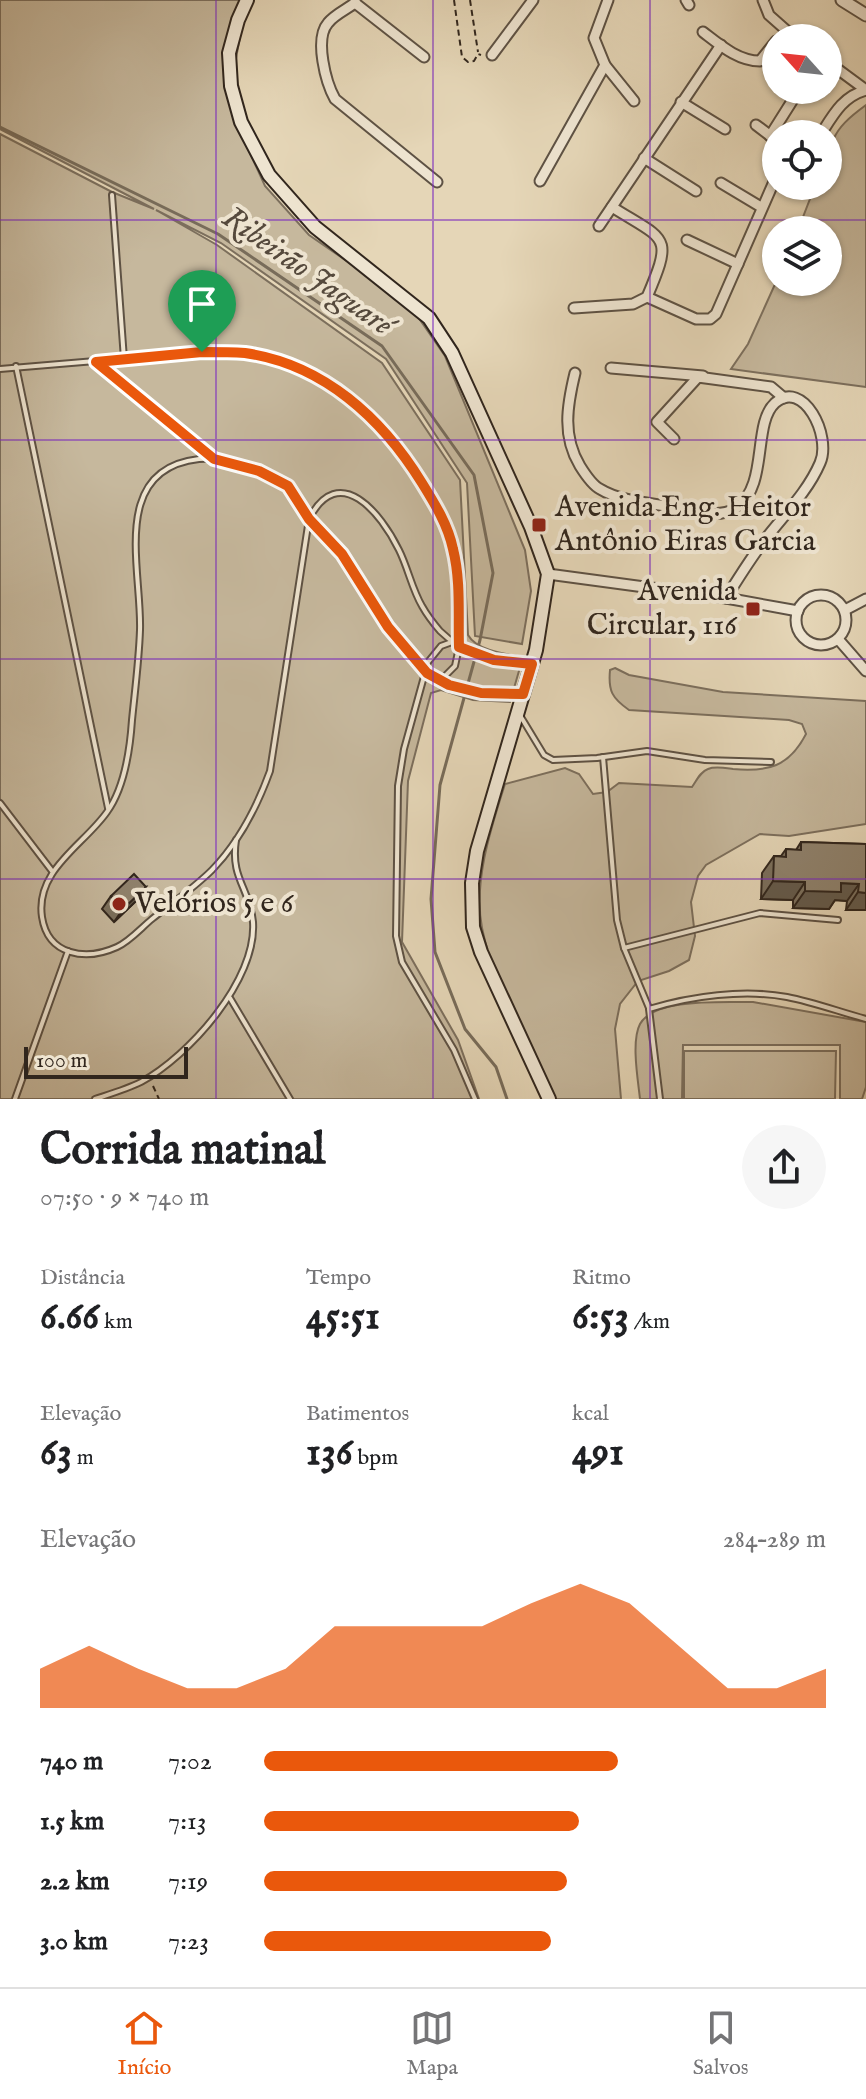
<!DOCTYPE html>
<html lang="pt">
<head>
<meta charset="utf-8">
<style>
  :root { --surface:#fff; --page:#f6f6f6; --text:#202124; --muted:#757577; --line:#e0e0e0; --accent:#ea580c }
  body { margin:0; font-family:"IM FELL English",serif; background:var(--page); color:var(--text); height:100vh; display:flex; flex-direction:column; font-size:30px; white-space:nowrap }
  * { box-sizing:border-box; margin:0 }
  p { font-size:26px; color:var(--muted) }
  .icon { flex:none; width:44px; height:44px; fill:none; stroke:currentColor; stroke-width:2; stroke-linecap:round; stroke-linejoin:round }
  .map { position:relative; height:1099px; overflow:hidden }
  .details { display:flex; flex-direction:column; background:var(--surface); flex:1 }
  .details>* { flex:none }
  .needle { width:52px; rotate:297deg }
  .controls { position:absolute; left:762px; top:24px; display:grid; gap:16px }
  .controls a { display:grid; place-items:center; width:80px; height:80px; border-radius:50%; background:var(--surface); box-shadow:0 2px 6px #0004; font-size:40px }
  .scale { position:absolute; left:24px; bottom:20px; width:164px; box-sizing:border-box; padding-left:8px; border:4px solid #31261d; border-top:0; font-size:22px; line-height:28px; white-space:nowrap; color:#31261d; -webkit-text-stroke:6px #eee4d0; paint-order:stroke }
  .pin { position:absolute; display:grid; place-items:center; width:68px; height:68px; color:#fff; margin:-82px -34px; border-radius:50% 50% 50% 0; rotate:-45deg; box-shadow:0 0 8px #0007 }
  .pin .icon { rotate:45deg }
  .round { display:grid; place-items:center; flex:none; width:84px; height:84px; border-radius:42px; background:var(--page) }
  .summary { display:flex; align-items:center; justify-content:space-between; height:136px; padding:0 40px }
  h1 { font-size:44px; font-weight:800; line-height:60px }
  .metrics { display:grid; grid-template-columns:repeat(3,1fr); gap:12px; height:136px; padding:8px 40px }
  .metrics div { display:grid; align-content:center }
  .metrics b { font-size:40px; font-weight:800 }
  .metrics small { font-size:22px; font-weight:400 }
  .metrics p { font-size:22px }
  .chart { height:224px; padding:16px 40px }
  .chart p { display:flex; justify-content:space-between }
  .chart svg { width:100%; height:144px; margin-top:8px; fill:var(--accent); opacity:.7 }
  ul { padding:0 40px; list-style:none; font-size:26px }
  li { display:grid; grid-template-columns:128px 96px 1fr; align-items:center; height:60px }
  li i { height:20px; border-radius:10px; background:var(--accent) }
  .dock { display:flex; justify-content:space-around; align-items:center; height:112px; border-top:2px solid var(--line); background:var(--surface); font-size:22px; color:var(--muted) }
  .dock a { display:grid; justify-items:center; gap:4px }
  .dock .current { color:var(--accent) }
  .map>svg:first-child { display:block }
  .green { fill:#c6b89d; stroke:#7c6f5d; stroke-width:2 }
  .lines { fill:none; stroke-linecap:round; stroke-linejoin:round }
  .stream { stroke:#786c5a; stroke-width:3 }
  .service-casing { stroke:#5e5244; stroke-width:8 }
  .minor-casing { stroke:#5e5244; stroke-width:13 }
  .tertiary-casing { stroke:#5e5244; stroke-width:15 }
  .secondary-casing { stroke:#31261d; stroke-width:16 }
  .path { stroke:#31261d; stroke-width:2; stroke-dasharray:6 4; stroke-linecap:butt }
  .service { stroke:#eee4d0; stroke-width:4 }
  .minor { stroke:#eee4d0; stroke-width:9 }
  .tertiary { stroke:#eee4d0; stroke-width:11 }
  .secondary { stroke:#eee4d0; stroke-width:12 }
  .wall { fill:#7b705e; stroke:#31261d; stroke-width:2 }
  .shaded-wall { fill:#645b4c; stroke:#31261d; stroke-width:2 }
  .building { fill:#8f826d; stroke:#31261d; stroke-width:2 }
  .route-casing { stroke:#fff; stroke-width:16 }
  .route { stroke:#ea580c; stroke-width:10 }
  .grid { fill:none; stroke:#7b2cbf; stroke-width:2; stroke-opacity:0.55 }
  .poi-dot { fill:#8f2418; stroke:#eee4d0; stroke-width:3 }
  .labels { text-anchor:middle; dominant-baseline:central; stroke-width:8; stroke-linejoin:round; paint-order:stroke }
  .poi-label { font-size:30px; fill:#31261d; stroke:#eee4d0; text-anchor:start }
  .water-label { font-size:32px; font-style:italic; fill:#55493c; stroke:#eee4d0 }
</style>
</head>
<body>
<div class="map">
<svg width="866" height="1099" viewBox="0 0 866 1099">
  <rect width="100%" height="100%" fill="#e5d6b7"/>
  <filter id="stains"><feTurbulence type="fractalNoise" baseFrequency=".0025" numOctaves="4"/><feColorMatrix values="0 0 0 0 .2 0 0 0 0 .09 0 0 0 0 .02 0 0 0 .5 -.17"/></filter>
  <radialGradient id="worn" r=".72"><stop offset=".6" stop-color="#630" stop-opacity="0"/><stop offset="1" stop-color="#630" stop-opacity=".3"/></radialGradient>
  <!-- green -->
  <g class="green">
    <path d="M0,0H247L233,74L239,129L265,186L309,235L409,304L445,356L525,550L531,591L522,644L475,636L467,483L386,359L221,243L156,210L217,245L382,363L460,480L468,635C477,651 506,654 523,657L510,702L473,700L441,690L431,693L408,781L402,942L458,1040L479,1099H0V134L112,192L154,209L0,129Z"/>
    <path d="M866,105V387L731,369L748,344L776,282H828V230H798L815,186H828C828,143 830,131 866,105Z"/>
    <path d="M615,668L629,675L723,692L866,701V824L789,836L760,834L706,865L698,876L691,902L695,936L689,960L669,971L638,981L620,1004L615,1029L621,1099H552C529,1047 493,984 482,928C473,882 491,828 505,784L565,768L579,774L593,794L607,792L619,783L692,787C697,780 700,772 708,769C715,766 725,768 733,769C768,772 789,767 806,734L802,724L789,720L629,710C612,698 608,691 610,670Z"/>
    <path d="M753,1002L866,1022V1087L862,1099H840V1045H683L682,1099H640C638,1080 631,1041 640,1024C655,997 726,1003 753,1002Z"/>
    <path d="M684,1051H836L835,1099H684Z"/>
  </g>
  <g class="lines">
    <!-- stream -->
    <path class="stream" d="M0,127L218,234L382,346L474,475L493,573L480,640L440,785L431,899L435,952L465,1029L496,1067L507,1099"/>
    <!-- service casing -->
    <g class="service-casing">
      <g id="service">
        <path d="M112,195L124,359"/>
        <path d="M96,362L212,457"/>
        <path d="M16,366L108,808"/>
        <path d="M0,369L202,352L246,353L294,366L335,387L369,413L411,465L446,526L457,573L459,647L455,666L441,680"/>
        <path d="M452,642L441,646L428,662L404,749L398,786L396,936L402,962L454,1050L475,1099"/>
        <path d="M520,694C488,693 455,693 427,673C392,647 368,588 341,553C332,541 320,532 311,520C302,511 299,497 289,488C272,471 223,457 199,459C109,469 142,570 140,630C139,660 135,690 132,720C130,750 125,787 107,812C84,845 35,870 42,917C48,956 86,961 117,947C130,941 141,928 152,919C172,903 194,888 212,870C239,842 257,807 270,771L309,519C339,461 381,513 399,550C408,568 412,589 422,606C427,615 434,624 440,631C463,654 498,664 530,664"/>
        <path d="M521,717L544,755L553,760L597,758L647,751L705,760L771,762"/>
        <path d="M603,757L617,920L624,948L760,913L838,920"/>
        <path d="M0,803L52,871"/>
        <path d="M624,948L649,1008"/>
        <path d="M230,998L290,1099"/>
        <path d="M15,1099L68,951"/>
        <path d="M95,1099C110,1094 127,1089 141,1082C189,1056 257,980 253,922C250,888 230,879 236,840"/>
        <path d="M660,1099L649,1009C691,996 744,989 787,997C813,1002 840,1012 866,1019"/>
      </g>
    </g>
    <!-- minor casing -->
    <g class="minor-casing">
      <g id="minor">
        <path d="M355,0V3C347,9 334,15 328,23C314,39 326,83 335,99L437,182"/>
        <path d="M608,0L594,38L605,65L634,101"/>
        <path d="M686,0L689,5"/>
        <path d="M763,0L769,15L795,38"/>
        <path d="M355,3L424,57"/>
        <path d="M703,32C720,45 738,61 760,61L776,41"/>
        <path d="M492,55L533,0"/>
        <path d="M828,62L866,90"/>
        <path d="M681,102L725,129"/>
        <path d="M756,125L776,140"/>
        <path d="M821,134C833,115 843,96 866,90"/>
        <path d="M770,136L799,90"/>
        <path d="M644,158L696,191"/>
        <path d="M540,181L605,65"/>
        <path d="M721,183L761,207"/>
        <path d="M599,226L721,45"/>
        <path d="M687,240L738,264"/>
        <path d="M647,297L696,319H710L716,314L776,177"/>
        <path d="M574,308L633,304L647,297C674,234 666,241 612,207"/>
        <path d="M611,368L703,376"/>
        <path d="M575,373C567,406 562,436 580,466C585,474 592,485 600,489C621,502 653,503 677,508C695,511 719,519 736,508C769,486 752,424 775,403C803,378 832,436 820,463C808,491 785,514 767,537C752,556 739,577 726,598"/>
        <path d="M674,439L657,422L698,377L771,387L784,398"/>
        <path d="M548,574L726,598L798,611"/>
        <circle cx="821" cy="620" r="25"/>
        <path d="M845,610L866,599"/>
        <path d="M838,639L866,671"/>
      </g>
    </g>
    <!-- tertiary casing -->
    <g class="tertiary-casing">
      <path id="tertiary" d="M842,0L866,15"/>
    </g>
    <!-- secondary casing -->
    <g class="secondary-casing">
      <path id="secondary" d="M247,0L238,20L229,53L231,86L241,122L269,175L315,227L429,318L452,353L531,527L548,574L536,650L477,851L472,883L473,927L481,952L549,1099"/>
    </g>
    <!-- path -->
    <g class="path">
      <path d="M454,0L462,57L468,62L474,61L478,54L481,55"/>
      <path d="M470,0L478,52"/>
      <path d="M153,1086L159,1099"/>
    </g>
    <!-- service -->
    <use href="#service" class="service"/>
    <!-- minor -->
    <use href="#minor" class="minor"/>
    <!-- tertiary -->
    <use href="#tertiary" class="tertiary"/>
    <!-- secondary -->
    <use href="#secondary" class="secondary"/>
  </g>
  <!-- wall -->
  <g class="wall">
    <path d="M801,842L866,844V910H846L847,901L835,900L829,909L793,908V900L761,899L762,873L774,856H781L786,849L796,850Z"/>
    <path d="M146,887L137,900L114,922L102,909L111,896Z"/>
  </g>
  <!-- shaded-wall -->
  <g class="shaded-wall">
    <path d="M773,881L805,882L793,900L761,899Z"/>
    <path d="M841,883L859,884L847,901L835,900L829,909L793,908L805,891Z"/>
    <path d="M146,887L137,900L114,922L123,909Z"/>
    <path d="M858,892L866,893V910H846Z"/>
  </g>
  <!-- building -->
  <g class="building">
    <path d="M801,842L866,844V893L858,892L859,884L841,883V892L805,891V882L773,881L774,856L786,857V849L801,850Z"/>
    <path d="M134,874L146,887L123,909L111,896Z"/>
  </g>
  <g class="lines">
    <!-- route casing -->
    <g class="route-casing">
      <path id="route" d="M202,352C216,352 231,352 245,353C323,364 382,418 422,483C435,504 448,525 453,549C461,581 458,614 459,647L494,660L532,664L523,694L481,693L449,685L427,673L388,627L342,554L309,519L288,486L259,471L214,459L96,362Z"/>
    </g>
    <!-- route -->
    <use href="#route" class="route"/>
  </g>
  <!-- grid -->
  <path class="grid" d="M216,0V1099M433,0V1099M650,0V1099M0,220H866M0,440H866M0,659H866M0,879H866"/>
  <!-- markers -->
  <g class="poi-dot">
    <rect x="531" y="517" width="16" height="16" rx="4"/>
    <rect x="745" y="601" width="16" height="16" rx="4"/>
    <circle cx="119" cy="904" r="8"/>
  </g>
  <g class="labels">
    <!-- poi labels -->
    <g class="poi-label">
      <text x="555" y="508">Avenida Eng. Heitor<tspan x="555" dy="34">Antônio Eiras Garcia</tspan></text>
      <text x="737" y="592" text-anchor="end">Avenida<tspan x="737" dy="34">Circular, 116</tspan></text>
      <text x="135" y="904">Velórios 5 e 6</text>
    </g>
    <!-- water labels -->
    <g class="water-label">
      <text transform="translate(307 272) rotate(35)">Ribeirão Jaguaré</text>
    </g>
  </g>
  <rect width="100%" height="100%" filter="url(#stains)"/>
  <rect width="100%" height="100%" fill="url(#worn)"/>
</svg>
<div class="controls">
<a><svg class="needle" viewBox="-14 -14 28 28"><path d="M0-13l5 13h-10z" fill="#e53935"/><path d="M0 13l5-13h-10z" fill="#757577"/></svg></a>
<a><svg class="icon" aria-label="locate" viewBox="0 0 24 24"><circle cx="12" cy="12" r="6"/><path d="M12 2v4M12 18v4M2 12h4M18 12h4"/></svg></a>
<a><svg class="icon" aria-label="layers" viewBox="0 0 24 24"><path d="M12 4l9 5-9 5-9-5zM3 14l9 5 9-5"/></svg></a>
</div>
<div class="scale">100 m</div>
<div class="pin" style="left:202px;top:352px;background:#1e9e55"><svg class="icon" aria-label="arrive" viewBox="0 0 24 24"><path d="M6 21V4h12l-3 4 3 4H6"/></svg></div>
</div>
<section class="details">
<div class="summary"><div><h1>Corrida matinal</h1><p>07:50 · 9 × 740 m</p></div><a class="round"><svg class="icon" aria-label="share" viewBox="0 0 24 24"><path d="M12 15V3M7 8l5-5 5 5M5 13v7h14v-7"/></svg></a></div>
<div class="metrics">
<div><p>Distância</p><b>6.66<small> km</small></b></div>
<div><p>Tempo</p><b>45:51</b></div>
<div><p>Ritmo</p><b>6:53<small> /km</small></b></div>
</div>
<div class="metrics">
<div><p>Elevação</p><b>63<small> m</small></b></div>
<div><p>Batimentos</p><b>136<small> bpm</small></b></div>
<div><p>kcal</p><b>491</b></div>
</div>
<div class="chart"><p><span>Elevação</span>284–289 m</p>
<svg viewBox="0 0 160 44" preserveAspectRatio="none"><path d="M0 44V32L10 25L20 32L30 38L40 38L50 32L60 19L70 19L80 19L90 19L100 12L110 6L120 12L130 25L140 38L150 38L160 32V44z"/></svg>
</div>
<ul>
<li><b>740 m</b>7:02<i style="width:63%"></i></li>
<li><b>1.5 km</b>7:13<i style="width:56%"></i></li>
<li><b>2.2 km</b>7:19<i style="width:54%"></i></li>
<li><b>3.0 km</b>7:23<i style="width:51%"></i></li>
</ul>
</section>
<nav class="dock">
<a class="current"><svg class="icon" aria-label="home" viewBox="0 0 24 24"><path d="M3 11l9-7 9 7M6 9v11h12V9"/></svg>Início</a>
<a><svg class="icon" aria-label="map" viewBox="0 0 24 24"><path d="M3 6l6-2 6 2 6-2v14l-6 2-6-2-6 2zM9 4v14M15 6v14"/></svg>Mapa</a>
<a><svg class="icon" aria-label="saved" viewBox="0 0 24 24"><path d="M7 4h10v16l-5-4-5 4z"/></svg>Salvos</a>
</nav>
</body>
</html>
